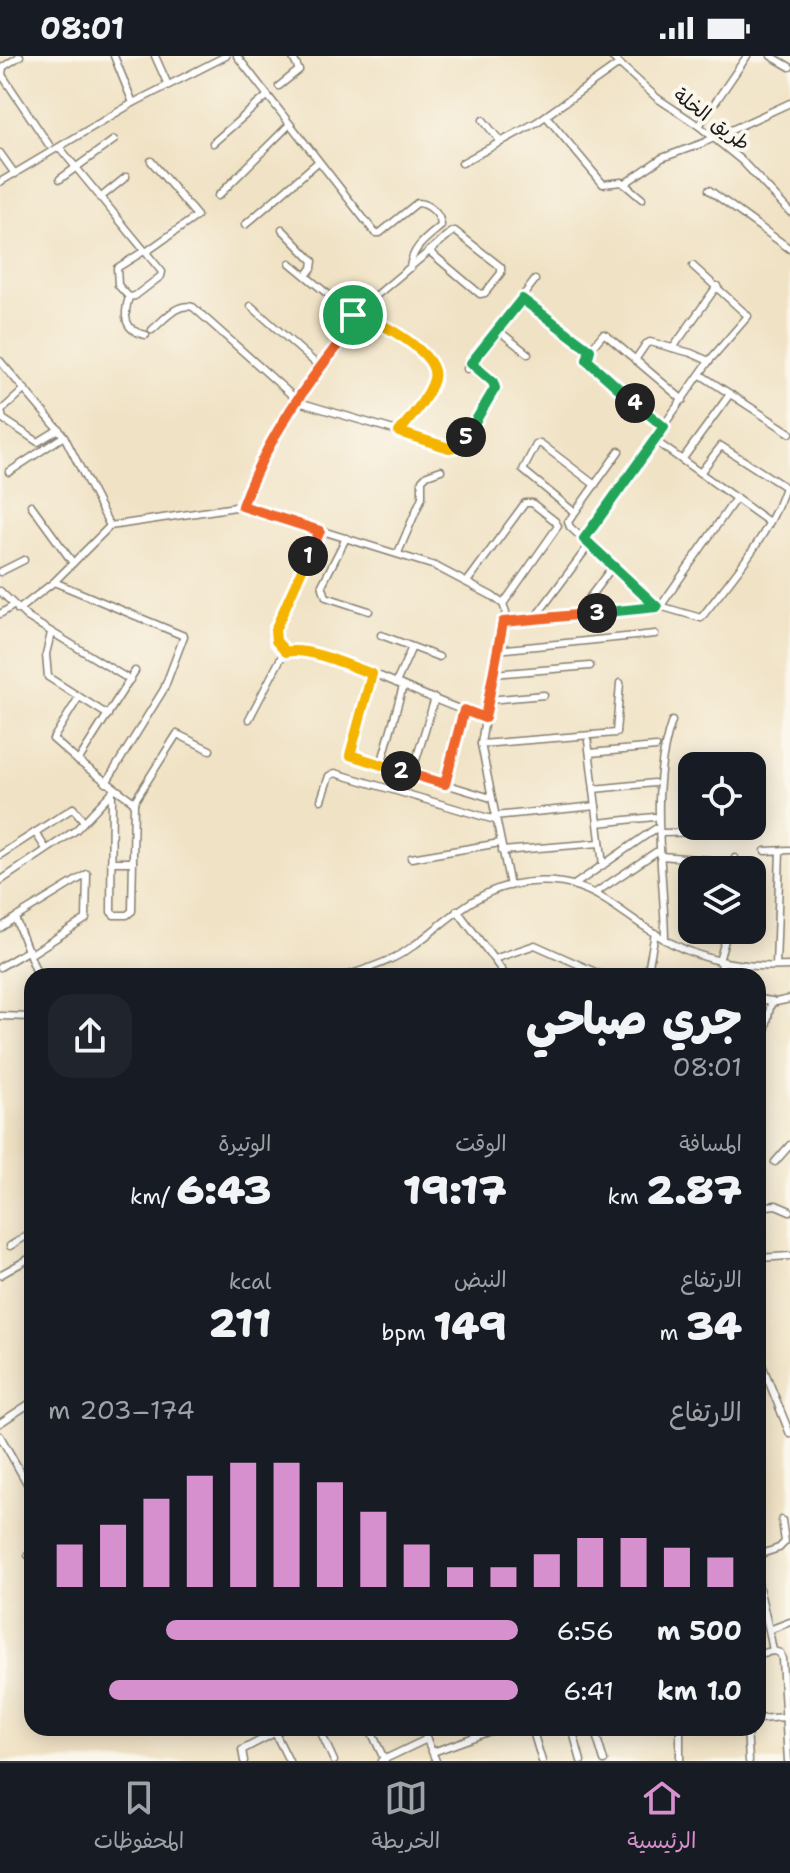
<!DOCTYPE html>
<html lang="ar">
<head>
<meta charset="utf-8">
<style>
  :root { --surface:#171b24; --page:#20242c; --text:#f1f3f6; --muted:#9ea1a6; --line:#363941; --accent:#d690ce }
  body { margin:0; font-family:"Shantell Sans","Playpen Sans Arabic",sans-serif; background:var(--page); color:var(--text); direction:rtl; height:100vh; display:flex; flex-direction:column; font-size:30px; white-space:nowrap }
  * { box-sizing:border-box; margin:0 }
  p { font-size:26px; color:var(--muted) }
  .icon { flex:none; width:44px; height:44px; fill:none; stroke:currentColor; stroke-width:2; stroke-linecap:round; stroke-linejoin:round }
  .map { position:relative; flex:1; overflow:hidden; direction:ltr }
  .details { position:absolute; left:24px; top:912px; width:742px; height:768px; display:flex; flex-direction:column; background:var(--surface); border-radius:24px; box-shadow:0 4px 20px #0003; direction:rtl }
  .details>* { flex:none }
  .fabs { position:absolute; left:678px; top:696px; display:grid; gap:16px }
  .fabs a { display:grid; place-items:center; width:88px; height:88px; border-radius:16px; background:var(--surface); box-shadow:0 4px 20px #0003; font-size:40px }
  .pin { position:absolute; display:grid; place-items:center; width:68px; height:68px; color:#fff; margin:-34px; border:4px solid #fff; border-radius:50%; box-shadow:0 2px 8px #0007 }
  .km { position:absolute; width:40px; height:40px; margin:-20px; border-radius:50%; background:#222; color:#fff; font-size:22px; line-height:40px; text-align:center }
  .round { display:grid; place-items:center; flex:none; width:84px; height:84px; border-radius:24px; background:var(--page) }
  .overview { display:flex; align-items:center; justify-content:space-between; height:136px; padding:0 24px }
  h1 { font-size:44px; font-weight:800; line-height:60px }
  .figures { display:grid; grid-template-columns:repeat(3,1fr); gap:12px; height:136px; padding:8px 24px }
  .figures div { display:grid; align-content:center }
  .figures b { font-size:40px; font-weight:800 }
  .figures small { font-size:22px; font-weight:400 }
  .figures p { font-size:22px }
  .chart { height:224px; padding:16px 24px }
  .chart p { display:flex; justify-content:space-between }
  .chart svg { width:100%; height:144px; margin-top:8px; stroke:var(--accent); stroke-width:6 }
  ul { padding:0 24px; list-style:none; font-size:26px }
  li { display:grid; grid-template-columns:128px 96px 1fr; align-items:center; height:60px }
  li i { height:20px; border-radius:10px; background:var(--accent) }
  .status { display:flex; justify-content:space-between; align-items:center; height:56px; padding:0 40px; background:var(--surface); direction:ltr }
  .status svg { height:22px; fill:currentColor }
  .menu { display:flex; justify-content:space-around; align-items:center; height:112px; border-top:2px solid var(--line); background:var(--surface); font-size:22px; color:var(--muted) }
  .menu a { display:grid; justify-items:center; gap:4px }
  .menu .active { color:var(--accent) }
  .map>svg:first-child { display:block }
  .lines { fill:none; stroke-linecap:round; stroke-linejoin:round }
  .minor-casing { stroke:#867f70; stroke-width:9 }
  .minor { stroke:#fff; stroke-width:6 }
  .split-1-casing { stroke:#fff; stroke-width:16 }
  .split-2-casing { stroke:#fff; stroke-width:16 }
  .split-3-casing { stroke:#fff; stroke-width:16 }
  .split-4-casing { stroke:#fff; stroke-width:16 }
  .split-5-casing { stroke:#fff; stroke-width:16 }
  .split-6-casing { stroke:#fff; stroke-width:16 }
  .split-1 { stroke:#f0652b; stroke-width:10 }
  .split-2 { stroke:#f5b400; stroke-width:10 }
  .split-3 { stroke:#f0652b; stroke-width:10 }
  .split-4 { stroke:#22a559; stroke-width:10 }
  .split-5 { stroke:#22a559; stroke-width:10 }
  .split-6 { stroke:#f5b400; stroke-width:10 }
  .labels { text-anchor:middle; dominant-baseline:central; stroke-width:8; stroke-linejoin:round; paint-order:stroke }
  .street-label { font-size:20px; fill:#1c1c1c; stroke:#fbf7ec }
</style>
</head>
<body>
<div class="status"><b>08:01</b><svg viewBox="0 0 49 12"><path d="M0 12V9h3v3zM5 12V6h3v6zM10 12V3h3v9zM15 12V0h3v12zM26 1h20v11H26zM47 4h2v5h-2z"/></svg></div>
<div class="map">
<svg width="790" height="1705" viewBox="0 0 790 1705">
  <rect width="100%" height="100%" fill="#fbf7ec"/>
  <filter id="ink" filterUnits="userSpaceOnUse"><feTurbulence type="fractalNoise" baseFrequency=".0125" numOctaves="2"/><feDisplacementMap in="SourceGraphic" scale="16" xChannelSelector="R" yChannelSelector="G"/><feConvolveMatrix kernelMatrix="1 2 1 2 8 2 1 2 1" color-interpolation-filters="sRGB"/></filter>
  <filter id="wash" filterUnits="userSpaceOnUse"><feTurbulence type="fractalNoise" baseFrequency=".006" numOctaves="4" result="noise"/><feDisplacementMap in="SourceGraphic" scale="32" xChannelSelector="R" yChannelSelector="G"/><feGaussianBlur stdDeviation="1.8" result="paint"/><feColorMatrix in="noise" values="0 0 0 0 0 0 0 0 0 0 0 0 0 0 0 0 0 1.4 0 .05"/><feComposite in="paint" operator="in"/></filter>
  <g filter="url(#wash)">
    <rect width="100%" height="100%" fill="#f0e2c4"/>
  </g>
  <g filter="url(#ink)">
    <g class="lines">
      <!-- minor casing -->
      <g class="minor-casing">
        <g id="minor">
          <path d="M20,0L3,11L2,19L49,89"/>
          <path d="M114,0L133,47"/>
          <path d="M155,0L168,29"/>
          <path d="M237,0L375,177H380L417,147C428,147 441,158 441,170C427,182 412,191 410,212"/>
          <path d="M611,0L657,42L699,70L742,105L790,156"/>
          <path d="M771,0L790,11"/>
          <path d="M279,30L299,14L292,0"/>
          <path d="M546,60L603,128L622,126L642,143"/>
          <path d="M483,64L501,86"/>
          <path d="M699,70L747,0"/>
          <path d="M213,87L267,40"/>
          <path d="M60,92L162,216L161,220L135,240L129,241L118,229L117,212L144,195"/>
          <path d="M0,97L15,118"/>
          <path d="M462,107L537,66L619,8"/>
          <path d="M60,123L114,84"/>
          <path d="M0,126L133,47L226,0"/>
          <path d="M624,128L662,102L703,87L790,47"/>
          <path d="M709,134L790,193"/>
          <path d="M218,140L289,69"/>
          <path d="M100,142L126,121"/>
          <path d="M245,169L318,106"/>
          <path d="M282,173L313,205L312,212L306,220"/>
          <path d="M146,196L197,160L151,105"/>
          <path d="M290,207L353,259"/>
          <path d="M693,210L748,260L709,305"/>
          <path d="M129,241C123,260 124,275 146,279"/>
          <path d="M522,243L590,294"/>
          <path d="M251,250L321,312"/>
          <path d="M356,257C375,263 441,297 434,323C429,341 411,361 399,376"/>
          <path d="M152,274C164,264 177,246 193,251L296,343"/>
          <path d="M498,274L528,298"/>
          <path d="M673,292L717,230"/>
          <path d="M0,305L64,380L110,470"/>
          <path d="M467,313L535,224"/>
          <path d="M701,319L790,377"/>
          <path d="M25,333L1,355L3,363L38,386L59,373"/>
          <path d="M295,345L455,392L460,390L494,337L493,326L471,307"/>
          <path d="M664,371L586,304L590,294L603,278L606,279L683,344"/>
          <path d="M654,384L769,466"/>
          <path d="M619,395L568,466L570,471L657,551"/>
          <path d="M682,404L730,338"/>
          <path d="M9,416L64,380"/>
          <path d="M31,449L73,507"/>
          <path d="M242,450C269,380 308,326 355,267L353,259L452,176L455,175L501,211V217L485,237L480,238L429,195"/>
          <path d="M574,456L523,414L536,389L540,387L595,429"/>
          <path d="M346,482L322,529L326,541L369,555"/>
          <path d="M584,483L709,305L691,297L650,286L646,288L635,304"/>
          <path d="M398,497L422,441V424L427,419L441,414"/>
          <path d="M0,516L24,504"/>
          <path d="M54,526L184,580L164,633L106,727"/>
          <path d="M467,526L525,447H532L555,465L558,470L503,548"/>
          <path d="M0,535L27,561L130,624"/>
          <path d="M660,551L736,442"/>
          <path d="M18,554L54,526L110,470L242,450L435,510L492,540L503,548L506,556L499,575L481,688L510,830"/>
          <path d="M0,558L13,550"/>
          <path d="M577,558L613,510"/>
          <path d="M534,563L590,488"/>
          <path d="M503,566L663,551L701,562C731,523 770,479 785,431L721,390L700,417"/>
          <path d="M51,577L46,598L48,621L108,659"/>
          <path d="M381,579L439,601"/>
          <path d="M496,594L655,578"/>
          <path d="M286,596L276,585L275,574L320,475"/>
          <path d="M372,618L350,699L491,742"/>
          <path d="M493,618L590,610"/>
          <path d="M396,627L412,591"/>
          <path d="M488,644L544,639"/>
          <path d="M249,663L282,600L292,594C359,603 420,642 485,662"/>
          <path d="M588,685L603,809"/>
          <path d="M481,688L616,677L620,627"/>
          <path d="M590,697L656,691"/>
          <path d="M78,705L53,683L79,641"/>
          <path d="M381,709L403,630"/>
          <path d="M412,717L435,642"/>
          <path d="M445,728L464,654"/>
          <path d="M594,733L654,727"/>
          <path d="M112,736L111,856L114,859H127L132,855L134,746L78,705L135,615"/>
          <path d="M321,744L329,720L335,717L495,764"/>
          <path d="M134,746L177,678L210,694"/>
          <path d="M494,760L596,750"/>
          <path d="M598,767L654,761"/>
          <path d="M35,776L46,793"/>
          <path d="M660,777L721,776L733,773"/>
          <path d="M502,795L600,787"/>
          <path d="M765,795L790,794"/>
          <path d="M0,799L73,752L84,765"/>
          <path d="M661,800L708,804"/>
          <path d="M411,802L500,787"/>
          <path d="M111,806H133"/>
          <path d="M735,814V802"/>
          <path d="M0,825L76,774L112,736"/>
          <path d="M574,829L655,773"/>
          <path d="M595,837L656,796"/>
          <path d="M457,854L506,920"/>
          <path d="M0,872L15,862"/>
          <path d="M665,884C664,811 648,734 672,665"/>
          <path d="M31,898L86,863L87,818L15,862L38,920"/>
          <path d="M494,903L535,889L602,919"/>
          <path d="M719,905L728,874"/>
          <path d="M776,910L780,795"/>
          <path d="M0,911L29,894"/>
          <path d="M346,920C369,912 393,905 413,890C445,867 471,838 511,829C591,813 611,855 671,887C709,907 748,912 790,910"/>
          <path d="M647,920L655,877"/>
          <path d="M720,920L722,906"/>
          <path d="M758,943L772,945"/>
          <path d="M0,960L32,961"/>
          <path d="M758,1009L771,947L790,943"/>
          <path d="M775,1106L790,1089"/>
          <path d="M758,1151L776,1149L790,1155"/>
          <path d="M10,1190L28,1179L32,1184"/>
          <path d="M758,1202L790,1200"/>
          <path d="M0,1219L32,1201"/>
          <path d="M758,1299L790,1378"/>
          <path d="M0,1367L32,1346"/>
          <path d="M0,1380L32,1436"/>
          <path d="M28,1499L32,1496"/>
          <path d="M758,1499L779,1492L785,1486L782,1464"/>
          <path d="M758,1527L769,1574"/>
          <path d="M773,1595L769,1574L790,1566"/>
          <path d="M758,1598L773,1595L780,1597L782,1603L788,1705"/>
          <path d="M758,1663L785,1661"/>
          <path d="M319,1672L334,1705"/>
          <path d="M422,1672L436,1705"/>
          <path d="M532,1672L542,1705"/>
          <path d="M572,1672L581,1705"/>
          <path d="M594,1672L604,1705"/>
          <path d="M747,1672L749,1705"/>
          <path d="M371,1675L384,1703"/>
          <path d="M275,1677L289,1705"/>
          <path d="M433,1696L496,1673"/>
          <path d="M244,1705L242,1694L284,1672"/>
          <path d="M381,1705L427,1683"/>
          <path d="M680,1705V1672"/>
        </g>
      </g>
      <!-- minor -->
      <use href="#minor" class="minor"/>
    </g>
  </g>
  <g class="lines" filter="url(#ink)">
    <!-- split-1 casing -->
    <g class="split-1-casing">
      <path id="split-1" d="M308,500L320,475L242,450C267,381 309,324 355,267L353,259"/>
    </g>
    <!-- split-2 casing -->
    <g class="split-2-casing">
      <path id="split-2" d="M308,500L275,574L276,585L286,596C307,590 352,611 372,618L350,699L401,715"/>
    </g>
    <!-- split-3 casing -->
    <g class="split-3-casing">
      <path id="split-3" d="M401,715L445,728L464,654L485,662L503,566L597,557"/>
    </g>
    <!-- split-4 casing -->
    <g class="split-4-casing">
      <path id="split-4" d="M597,557L657,551L584,483L664,371L635,347"/>
    </g>
    <!-- split-5 casing -->
    <g class="split-5-casing">
      <path id="split-5" d="M466,381L495,332L493,326L471,307L522,243L590,294L587,304L635,347"/>
    </g>
    <!-- split-6 casing -->
    <g class="split-6-casing">
      <path id="split-6" d="M353,259L356,257C375,263 441,297 434,323C429,341 411,361 399,376L449,392L460,390L466,381"/>
    </g>
    <!-- split-1 -->
    <use href="#split-1" class="split-1"/>
    <!-- split-2 -->
    <use href="#split-2" class="split-2"/>
    <!-- split-3 -->
    <use href="#split-3" class="split-3"/>
    <!-- split-4 -->
    <use href="#split-4" class="split-4"/>
    <!-- split-5 -->
    <use href="#split-5" class="split-5"/>
    <!-- split-6 -->
    <use href="#split-6" class="split-6"/>
  </g>
  <g class="labels">
    <!-- street labels -->
    <g class="street-label">
      <text transform="translate(712 63) rotate(37)">طريق الخلة</text>
    </g>
  </g>
</svg>
<div class="fabs">
<a><svg class="icon" aria-label="locate" viewBox="0 0 24 24"><circle cx="12" cy="12" r="6"/><path d="M12 2v4M12 18v4M2 12h4M18 12h4"/></svg></a>
<a><svg class="icon" aria-label="layers" viewBox="0 0 24 24"><path d="M12 4l9 5-9 5-9-5zM3 14l9 5 9-5"/></svg></a>
</div>
<div class="pin" style="left:353px;top:259px;background:#1e9e55"><svg class="icon" aria-label="arrive" viewBox="0 0 24 24"><path d="M6 21V4h12l-3 4 3 4H6"/></svg></div>
<b class="km" style="left:308px;top:500px">1</b>
<b class="km" style="left:401px;top:715px">2</b>
<b class="km" style="left:597px;top:557px">3</b>
<b class="km" style="left:635px;top:347px">4</b>
<b class="km" style="left:466px;top:381px">5</b>
<section class="details">
<div class="overview"><div><h1>جري صباحي</h1><p>08:01</p></div><a class="round"><svg class="icon" aria-label="share" viewBox="0 0 24 24"><path d="M12 15V3M7 8l5-5 5 5M5 13v7h14v-7"/></svg></a></div>
<div class="figures">
<div><p>المسافة</p><b>2.87<small> km</small></b></div>
<div><p>الوقت</p><b>19:17</b></div>
<div><p>الوتيرة</p><b>6:43<small> /km</small></b></div>
</div>
<div class="figures">
<div><p>الارتفاع</p><b>34<small> m</small></b></div>
<div><p>النبض</p><b>149<small> bpm</small></b></div>
<div><p>kcal</p><b>211</b></div>
</div>
<div class="chart"><p><span>الارتفاع</span>174–203 m</p>
<svg viewBox="0 0 160 44" preserveAspectRatio="none"><path d="M5 44V31M15 44V25M25 44V17M35 44V10M45 44V6M55 44V6M65 44V12M75 44V21M85 44V31M95 44V38M105 44V38M115 44V34M125 44V29M135 44V29M145 44V32M155 44V35"/></svg>
</div>
<ul>
<li><b>500 m</b>6:56<i style="width:75%"></i></li>
<li><b>1.0 km</b>6:41<i style="width:87%"></i></li>
</ul>
</section>
</div>
<nav class="menu">
<a class="active"><svg class="icon" aria-label="home" viewBox="0 0 24 24"><path d="M3 11l9-7 9 7M6 9v11h12V9"/></svg>الرئيسية</a>
<a><svg class="icon" aria-label="map" viewBox="0 0 24 24"><path d="M3 6l6-2 6 2 6-2v14l-6 2-6-2-6 2zM9 4v14M15 6v14"/></svg>الخريطة</a>
<a><svg class="icon" aria-label="saved" viewBox="0 0 24 24"><path d="M7 4h10v16l-5-4-5 4z"/></svg>المحفوظات</a>
</nav>
</body>
</html>
